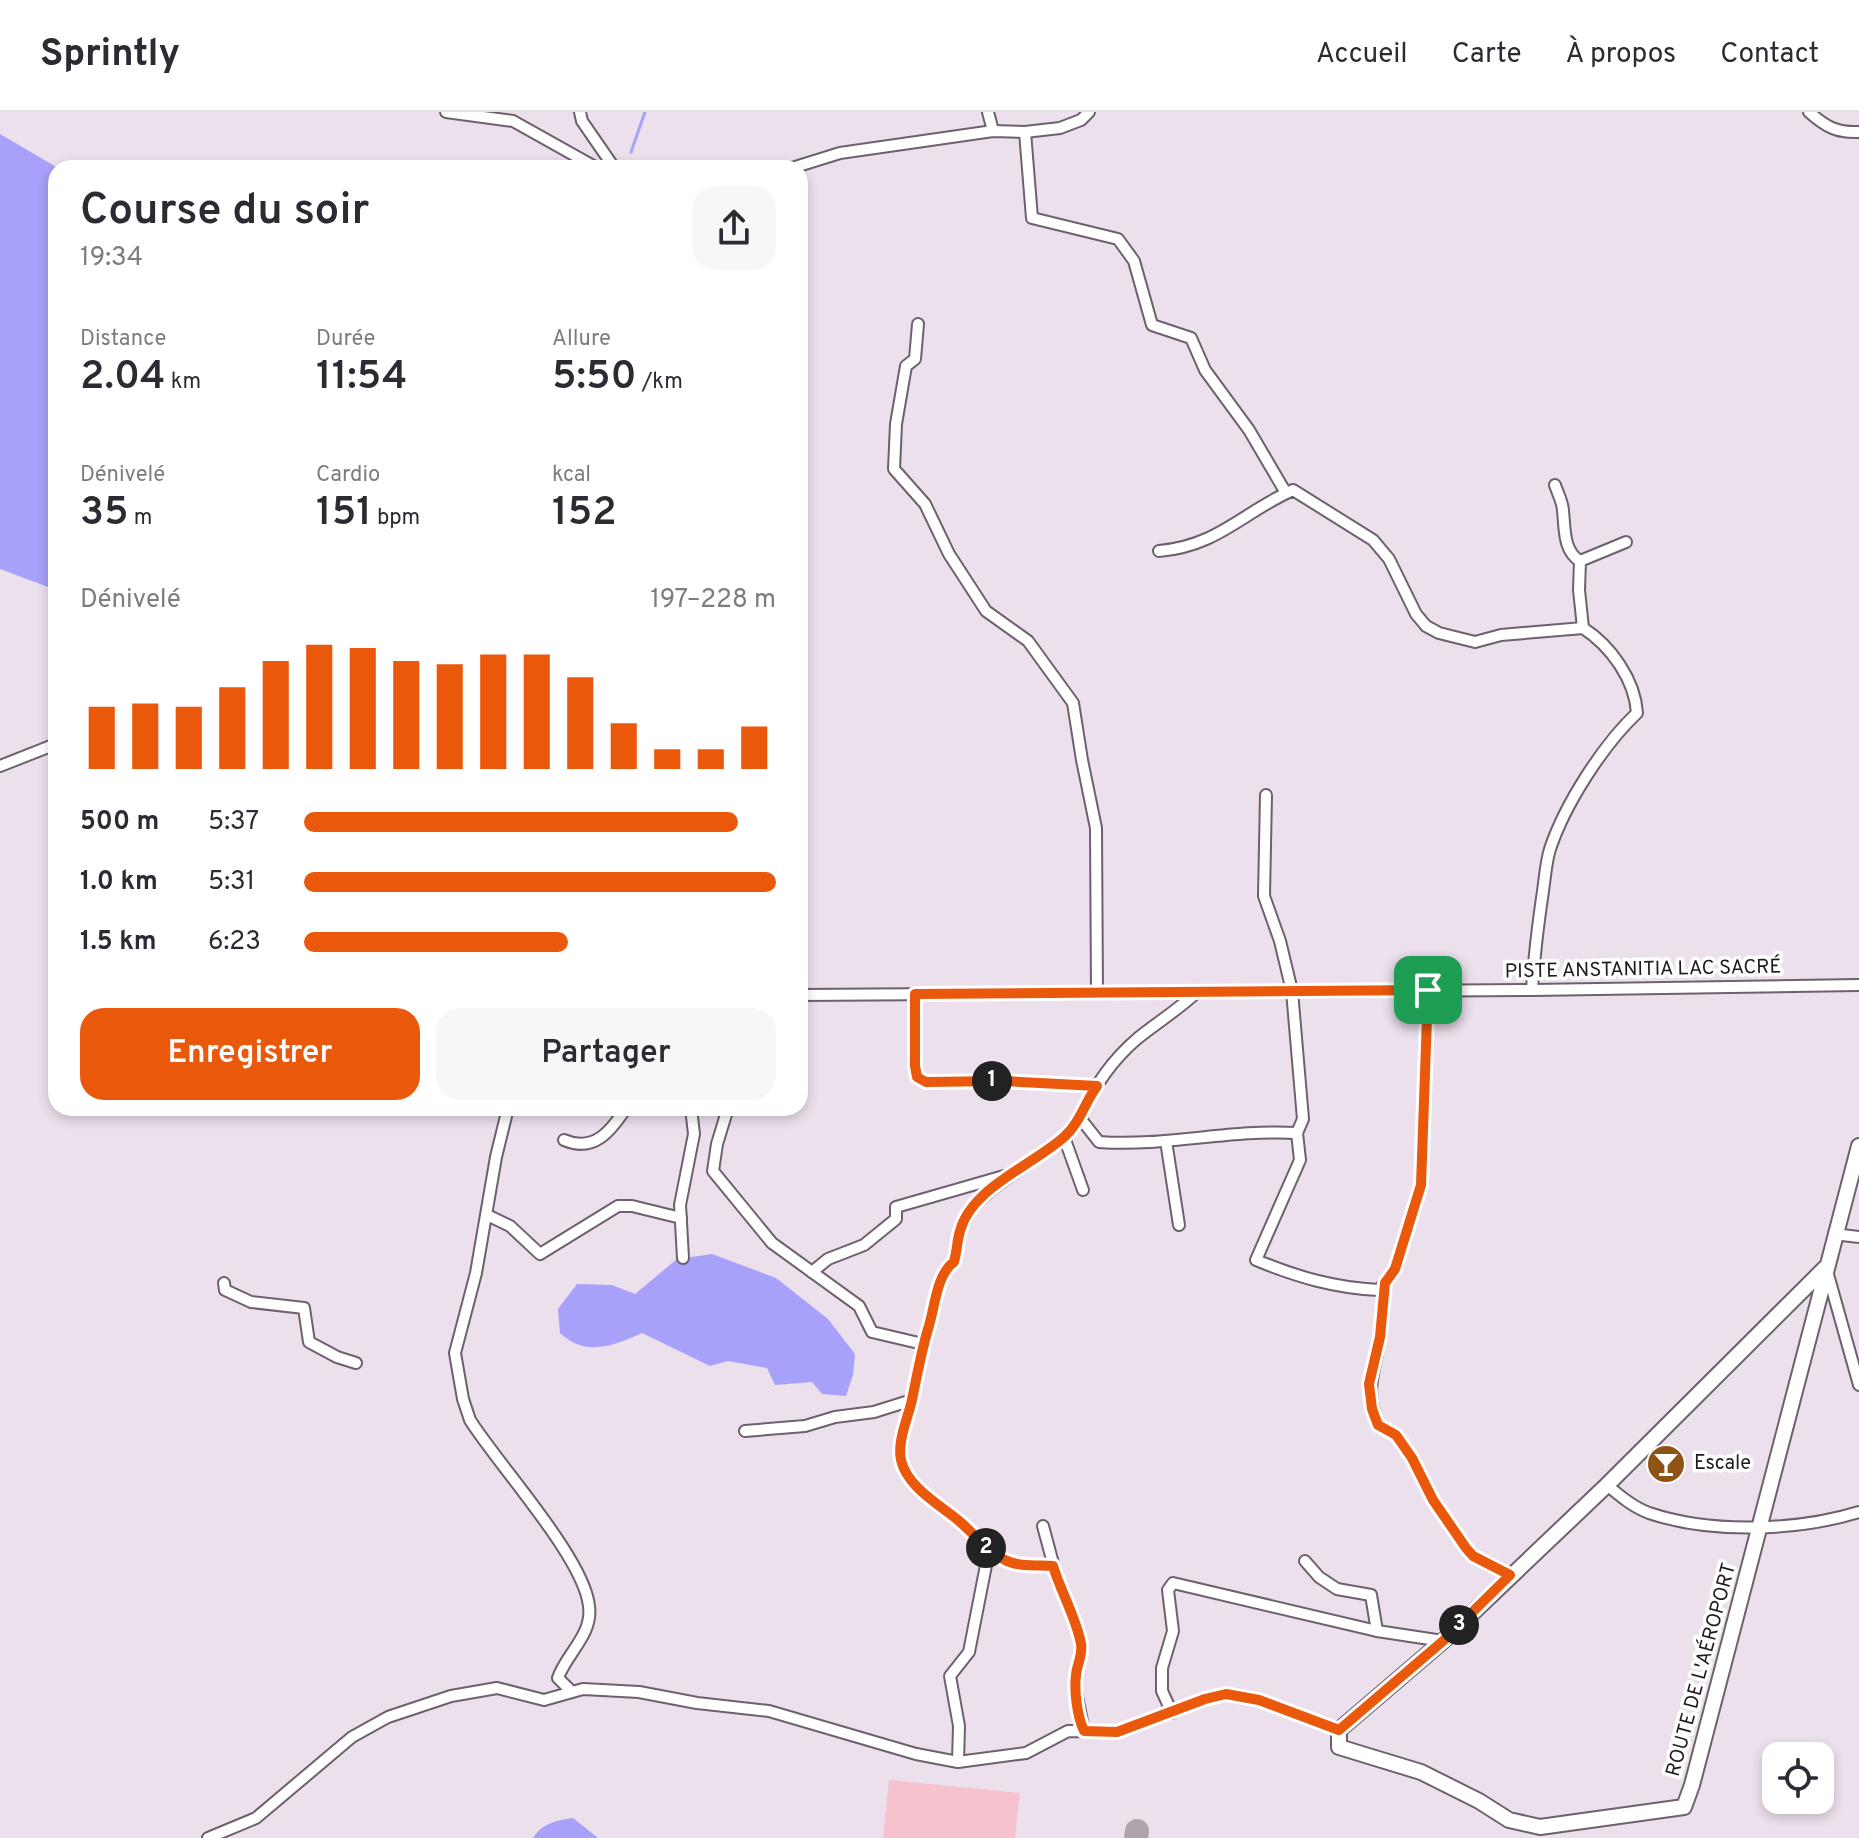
<!DOCTYPE html>
<html lang="fr">
<head>
<meta charset="utf-8">
<style>
  :root { --surface:#fff; --page:#f7f7f7; --text:#2b2b33; --muted:#7c7c81; --line:#e1e1e2; --accent:#ea580c }
  body { margin:0; font-family:Overpass,sans-serif; background:var(--page); color:var(--text); height:100vh; display:flex; flex-direction:column; font-size:30px; white-space:nowrap }
  * { box-sizing:border-box; margin:0 }
  p { font-size:26px; color:var(--muted) }
  .icon { flex:none; width:44px; height:44px; fill:none; stroke:currentColor; stroke-width:2; stroke-linecap:round; stroke-linejoin:round }
  .map { position:relative; flex:1; overflow:hidden }
  .panel { position:absolute; left:48px; top:48px; width:760px; height:956px; display:flex; flex-direction:column; background:var(--surface); border-radius:24px; box-shadow:0 4px 12px #0003 }
  .panel>* { flex:none }
  .controls { position:absolute; left:1762px; top:1630px; display:grid; gap:16px }
  .controls a { display:grid; place-items:center; width:72px; height:72px; border-radius:16px; background:var(--surface); box-shadow:0 4px 12px #0003; font-size:40px }
  .pin { position:absolute; display:grid; place-items:center; width:68px; height:68px; color:#fff; margin:-34px; border-radius:16px; box-shadow:0 4px 12px #0006 }
  .km { position:absolute; width:40px; height:40px; margin:-20px; border-radius:50%; background:#222; color:#fff; font-size:22px; line-height:40px; text-align:center }
  .round { display:grid; place-items:center; flex:none; width:84px; height:84px; border-radius:24px; background:var(--page) }
  .head { display:flex; align-items:center; justify-content:space-between; height:136px; padding:0 32px }
  h1 { font-size:44px; font-weight:600; line-height:60px }
  .figures { display:grid; grid-template-columns:repeat(3,1fr); gap:12px; height:136px; padding:8px 32px }
  .figures div { display:grid; align-content:center }
  .figures b { font-size:40px; font-weight:600 }
  .figures small { font-size:22px; font-weight:400 }
  .figures p { font-size:22px }
  .chart { height:224px; padding:16px 32px }
  .chart p { display:flex; justify-content:space-between }
  .chart svg { width:100%; height:144px; margin-top:8px; stroke:var(--accent); stroke-width:6 }
  .primary-button { display:flex; gap:16px; margin-top:auto; padding:16px 32px }
  .primary-button a { flex:1; height:92px; border-radius:24px; background:var(--accent); color:#fff; font-size:32px; font-weight:600; line-height:92px; text-align:center }
  .primary-button a+a { background:var(--page); color:var(--text) }
  ul { padding:0 32px; list-style:none; font-size:26px }
  li { display:grid; grid-template-columns:128px 96px 1fr; align-items:center; height:60px }
  li i { height:20px; border-radius:10px; background:var(--accent) }
  header { display:flex; align-items:center; gap:48px; box-sizing:border-box; height:112px; padding:0 40px; background:var(--surface); border-bottom:2px solid var(--line) }
  header strong { font-size:38px }
  nav { display:flex; gap:44px; margin-inline-start:auto; font-size:28px }
  .map>svg:first-child { display:block }
  .green { fill:#f6c2ce }
  .water { fill:#a7a1f9 }
  .lines { fill:none; stroke-linecap:round; stroke-linejoin:round }
  .stream { stroke:#a7a1f9; stroke-width:3 }
  .taxiway { stroke:#aea4ae; stroke-width:24 }
  .street-casing { stroke:#6c616d; stroke-width:14 }
  .secondary-casing { stroke:#6c616d; stroke-width:18 }
  .street { stroke:#fff; stroke-width:10 }
  .secondary { stroke:#fff; stroke-width:14 }
  .route-casing { stroke:#fff; stroke-width:16 }
  .route { stroke:#ea580c; stroke-width:10 }
  .labels { text-anchor:middle; dominant-baseline:central; stroke-width:7; stroke-linejoin:round; paint-order:stroke }
  .street-label { font-size:20px; fill:#1e1a1e; stroke:#fff }
  .poi-label { font-size:20px; fill:#1e1a1e; stroke:#fff; text-anchor:start }
</style>
</head>
<body>
<header>
<strong>Sprintly</strong>
<nav><a>Accueil</a><a>Carte</a><a>À propos</a><a>Contact</a></nav>
</header>
<div class="map">
<svg width="1859" height="1726" viewBox="0 0 1859 1726">
  <rect width="100%" height="100%" fill="#ece0ed"/>
  <!-- green -->
  <path class="green" d="M889,1668L1020,1681L1015,1726H883Z"/>
  <!-- water -->
  <g class="water">
    <path d="M0,22L58,56H56V478L0,457Z"/>
    <path d="M712,1142L776,1166L828,1207L855,1242L853,1263L846,1284L822,1282L812,1270L775,1273L767,1256L728,1249L710,1254L642,1221C614,1234 585,1245 560,1221L558,1197L577,1172L612,1173L635,1182L677,1147Z"/>
    <path d="M573,1706L598,1726H533C541,1712 557,1708 573,1706Z"/>
  </g>
  <g class="lines">
    <!-- stream -->
    <path class="stream" d="M631,40L645,0"/>
    <!-- taxiway -->
    <path class="taxiway" d="M1136,1726L1137,1719"/>
    <!-- street casing -->
    <g class="street-casing">
      <g id="street">
        <path d="M446,0L513,9L597,56"/>
        <path d="M580,0L582,9L613,54"/>
        <path d="M988,0L993,19"/>
        <path d="M1809,0C1826,15 1837,21 1859,20"/>
        <path d="M1025,20L1032,106L1118,127L1134,149L1152,213L1191,226L1205,258L1249,318L1286,381"/>
        <path d="M792,56L840,41L993,19L1025,20L1060,16L1081,8L1089,0"/>
        <path d="M918,212L915,247L906,254L896,312L894,357L925,392L949,442L986,499L1028,529L1073,591L1082,648L1096,716L1097,881"/>
        <path d="M1555,373C1558,382 1563,391 1563,399C1565,416 1563,439 1580,449"/>
        <path d="M1159,439C1218,434 1243,400 1293,378L1373,428L1389,447L1416,502L1426,514L1439,521L1475,530L1501,523L1583,516C1611,534 1635,568 1637,601C1603,633 1565,692 1550,737C1546,750 1545,765 1543,779C1538,813 1534,845 1532,878"/>
        <path d="M1583,516L1579,478L1580,449L1626,430"/>
        <path d="M0,654L56,632"/>
        <path d="M1197,880C1179,897 1158,910 1138,926C1113,947 1093,976 1080,1006L1099,1030C1165,1035 1231,1017 1297,1021L1303,1007L1292,879L1280,829L1264,784L1266,683"/>
        <path d="M915,882V954L917,965L926,970L1003,969L1097,974"/>
        <path d="M800,883L1532,878L1859,873"/>
        <path d="M508,996L496,1045L476,1161L455,1241L463,1287L470,1308C499,1354 584,1446 589,1494C593,1523 566,1542 558,1566L571,1579"/>
        <path d="M728,996L717,1032L713,1059L772,1131L859,1194L872,1220L923,1232"/>
        <path d="M1297,1021L1300,1048L1256,1148C1297,1165 1335,1176 1379,1178L1395,1157L1421,1073L1428,878"/>
        <path d="M1064,1025L1083,1078"/>
        <path d="M564,1028C594,1041 611,1019 626,996"/>
        <path d="M1166,1029L1179,1113"/>
        <path d="M487,1103L510,1114L540,1142L618,1094H632L681,1106"/>
        <path d="M1834,1122L1859,1125"/>
        <path d="M683,1146L680,1093L694,1022L691,996"/>
        <path d="M1827,1159L1859,1273"/>
        <path d="M812,1160L828,1147L864,1133L896,1107V1095L1004,1064"/>
        <path d="M224,1171L225,1178L251,1190L304,1196L309,1230L337,1245L356,1251"/>
        <path d="M1385,1173C1383,1190 1383,1207 1380,1225C1375,1262 1364,1274 1378,1313L1396,1323L1412,1346L1433,1388L1466,1436L1473,1444L1510,1463"/>
        <path d="M745,1319L805,1314L835,1305L874,1300L912,1288"/>
        <path d="M1607,1373C1620,1384 1633,1395 1649,1401C1711,1422 1797,1419 1859,1400"/>
        <path d="M1043,1414L1058,1470L1077,1515L1082,1537L1076,1562V1580L1084,1619"/>
        <path d="M1305,1449L1319,1465L1337,1477L1371,1483L1377,1519"/>
        <path d="M1053,1454C1039,1453 1018,1455 1005,1448C986,1439 975,1422 959,1409C939,1393 907,1376 901,1348C897,1329 908,1306 912,1288C917,1263 920,1241 928,1217C935,1196 936,1163 954,1150L960,1118L972,1095L991,1078L1064,1025L1080,1006"/>
        <path d="M1172,1601L1162,1579V1556L1173,1519L1168,1478L1173,1471L1377,1519L1443,1529"/>
        <path d="M958,1650L959,1614L950,1564L969,1540L989,1438"/>
        <path d="M208,1726L256,1706L352,1625L388,1605L451,1584L497,1576L544,1588L583,1577L639,1580L697,1591L769,1599L916,1642L958,1650L1026,1641L1068,1619L1117,1620L1205,1587L1226,1582L1259,1588L1339,1618"/>
      </g>
    </g>
    <!-- secondary casing -->
    <g class="secondary-casing">
      <path id="secondary" d="M1825,1156L1607,1373L1443,1529L1339,1618V1635L1421,1660L1479,1689L1509,1708L1540,1715L1684,1695L1692,1673L1859,1034"/>
    </g>
    <!-- street -->
    <use href="#street" class="street"/>
    <!-- secondary -->
    <use href="#secondary" class="secondary"/>
  </g>
  <g class="lines">
    <!-- route casing -->
    <g class="route-casing">
      <path id="route" d="M1428,878L1421,1073L1395,1157L1385,1171L1380,1225L1369,1272L1372,1297L1378,1313L1396,1323L1412,1346L1433,1388L1466,1436L1473,1444L1510,1463L1443,1529L1339,1618L1259,1588L1226,1582L1205,1587L1117,1620L1084,1619C1077,1604 1074,1579 1076,1563C1077,1552 1083,1543 1081,1532C1077,1508 1061,1480 1053,1454C1039,1453 1018,1455 1005,1448C986,1439 975,1422 959,1409C940,1393 907,1375 901,1348C897,1329 908,1306 912,1288C917,1263 921,1241 928,1217C935,1196 936,1163 954,1150C957,1139 957,1129 960,1119C971,1076 1033,1053 1064,1025C1080,1011 1085,990 1097,974L1003,969L926,970L917,965L915,954V882Z"/>
    </g>
    <!-- route -->
    <use href="#route" class="route"/>
  </g>
  <!-- icons -->
  <defs>
    <g id="bar-disc" transform="scale(2)"><circle r="9.5" fill="#8f5313" stroke="#fff"/><path d="M-6-5H6L.8 .8V4.5H3.5V6h-7V4.5H-.8V.8Z" fill="#fff"/></g>
  </defs>
  <g fill-rule="evenodd">
    <use href="#bar-disc" x="1666" y="1352"/>
  </g>
  <g class="labels">
    <!-- street labels -->
    <g class="street-label">
      <text transform="translate(1643 858) rotate(-1)">PISTE ANSTANITIA LAC SACRÉ</text>
      <text transform="translate(1702 1558) rotate(-75)">ROUTE DE L'AÉROPORT</text>
    </g>
    <!-- poi labels -->
    <g class="poi-label">
      <text x="1694" y="1352">Escale</text>
    </g>
  </g>
</svg>
<div class="controls">
<a><svg class="icon" aria-label="locate" viewBox="0 0 24 24"><circle cx="12" cy="12" r="6"/><path d="M12 2v4M12 18v4M2 12h4M18 12h4"/></svg></a>
</div>
<div class="pin" style="left:1428px;top:878px;background:#1e9e55"><svg class="icon" aria-label="arrive" viewBox="0 0 24 24"><path d="M6 21V4h12l-3 4 3 4H6"/></svg></div>
<b class="km" style="left:992px;top:969px">1</b>
<b class="km" style="left:986px;top:1436px">2</b>
<b class="km" style="left:1459px;top:1513px">3</b>
<section class="panel">
<div class="head"><div><h1>Course du soir</h1><p>19:34</p></div><a class="round"><svg class="icon" aria-label="share" viewBox="0 0 24 24"><path d="M12 15V3M7 8l5-5 5 5M5 13v7h14v-7"/></svg></a></div>
<div class="figures">
<div><p>Distance</p><b>2.04<small> km</small></b></div>
<div><p>Durée</p><b>11:54</b></div>
<div><p>Allure</p><b>5:50<small> /km</small></b></div>
</div>
<div class="figures">
<div><p>Dénivelé</p><b>35<small> m</small></b></div>
<div><p>Cardio</p><b>151<small> bpm</small></b></div>
<div><p>kcal</p><b>152</b></div>
</div>
<div class="chart"><p><span>Dénivelé</span>197–228 m</p>
<svg viewBox="0 0 160 44" preserveAspectRatio="none"><path d="M5 44V25M15 44V24M25 44V25M35 44V19M45 44V11M55 44V6M65 44V7M75 44V11M85 44V12M95 44V9M105 44V9M115 44V16M125 44V30M135 44V38M145 44V38M155 44V31"/></svg>
</div>
<ul>
<li><b>500 m</b>5:37<i style="width:92%"></i></li>
<li><b>1.0 km</b>5:31<i style="width:100%"></i></li>
<li><b>1.5 km</b>6:23<i style="width:56%"></i></li>
</ul>
<div class="primary-button"><a>Enregistrer</a><a>Partager</a></div>
</section>
</div>
</body>
</html>
